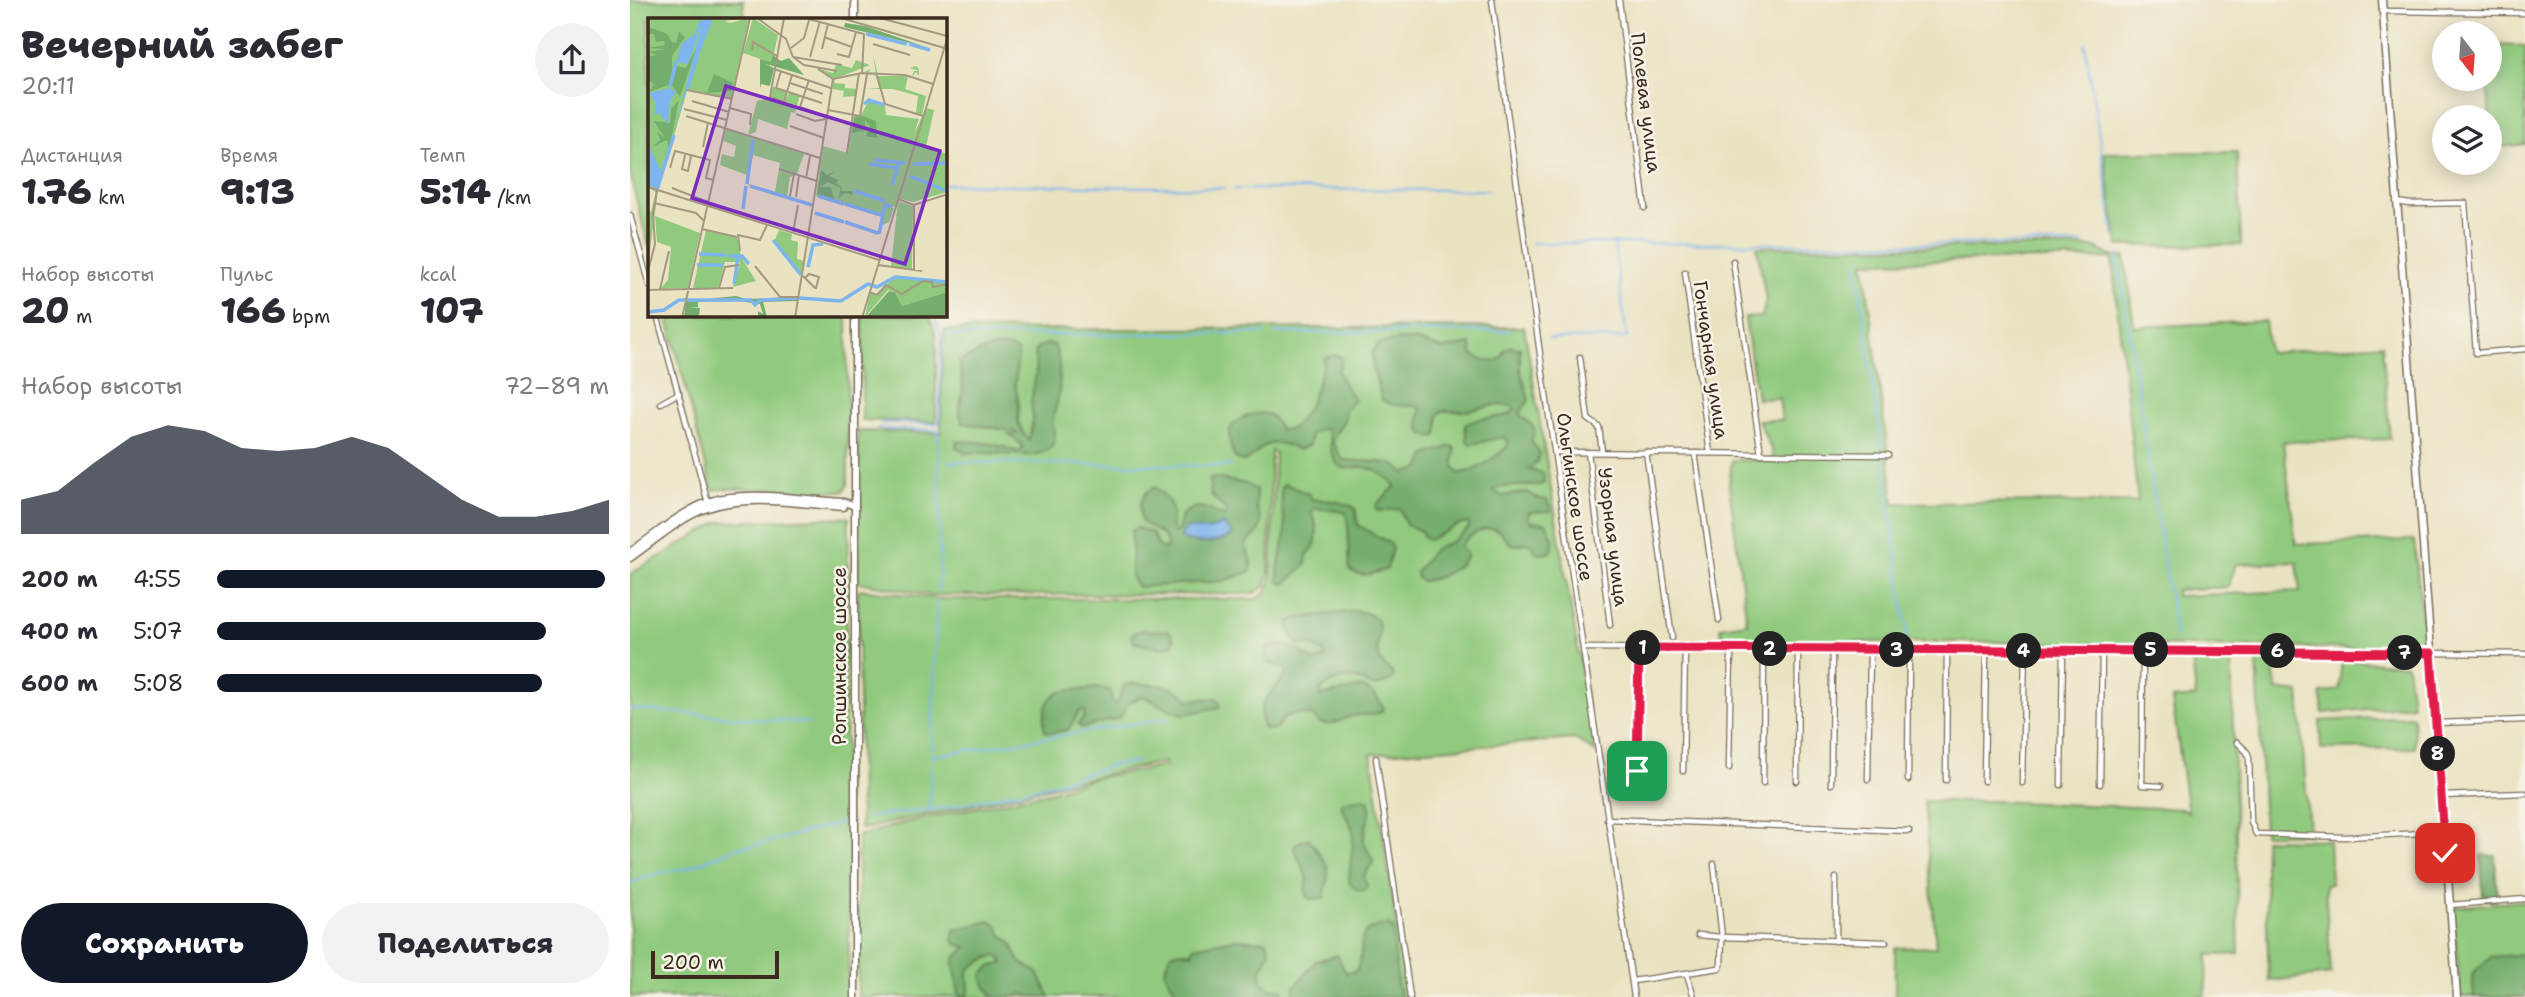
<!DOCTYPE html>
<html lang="ru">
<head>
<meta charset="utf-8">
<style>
  :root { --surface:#fff; --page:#f2f2f3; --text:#2b2b33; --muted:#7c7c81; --accent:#111827 }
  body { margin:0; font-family:"Shantell Sans",sans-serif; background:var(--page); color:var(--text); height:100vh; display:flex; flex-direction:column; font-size:26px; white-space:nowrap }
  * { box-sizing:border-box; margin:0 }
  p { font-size:23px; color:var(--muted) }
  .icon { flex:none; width:38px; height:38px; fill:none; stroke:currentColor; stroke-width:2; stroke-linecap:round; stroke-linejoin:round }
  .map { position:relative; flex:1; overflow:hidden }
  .details { display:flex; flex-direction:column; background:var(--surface); width:630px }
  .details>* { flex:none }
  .needle { width:46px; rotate:163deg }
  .controls { position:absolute; left:1802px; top:21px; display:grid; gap:14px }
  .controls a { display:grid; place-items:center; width:70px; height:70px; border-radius:50%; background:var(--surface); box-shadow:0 4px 18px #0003; font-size:35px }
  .scale { position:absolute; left:21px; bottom:18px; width:128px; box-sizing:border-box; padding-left:7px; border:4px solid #3b2a1e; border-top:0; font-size:19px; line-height:24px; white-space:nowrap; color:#3b2a1e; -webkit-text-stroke:5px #f7f3e8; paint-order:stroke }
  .pin { position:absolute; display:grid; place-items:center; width:60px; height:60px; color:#fff; margin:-30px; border-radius:14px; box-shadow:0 4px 10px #0006 }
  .km { position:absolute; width:35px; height:35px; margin:-18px; border-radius:50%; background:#222; color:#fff; font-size:19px; line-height:35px; text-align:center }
  .round { display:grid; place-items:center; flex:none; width:74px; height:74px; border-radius:37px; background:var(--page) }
  .overview { display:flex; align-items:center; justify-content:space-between; height:119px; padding:0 21px }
  h1 { font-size:38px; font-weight:800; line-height:52px }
  .figures { display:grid; grid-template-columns:repeat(3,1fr); gap:10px; height:119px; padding:7px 21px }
  .figures div { display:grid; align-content:center }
  .figures b { font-size:35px; font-weight:800 }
  .figures small { font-size:19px; font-weight:400 }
  .figures p { font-size:19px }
  .chart { height:196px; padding:14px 21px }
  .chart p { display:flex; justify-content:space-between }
  .chart svg { width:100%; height:126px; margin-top:7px; fill:var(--accent); opacity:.7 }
  .button { display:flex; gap:14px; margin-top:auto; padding:14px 21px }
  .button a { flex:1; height:80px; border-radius:42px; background:var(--accent); color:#fff; font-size:28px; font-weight:800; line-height:80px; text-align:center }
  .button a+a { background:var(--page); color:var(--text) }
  ul { padding:0 21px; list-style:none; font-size:23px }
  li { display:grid; grid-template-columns:112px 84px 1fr; align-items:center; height:52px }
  li i { height:18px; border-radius:9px; background:var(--accent) }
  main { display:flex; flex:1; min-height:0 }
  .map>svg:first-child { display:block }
  .green { fill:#91ca7e; stroke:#667a4e; stroke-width:2; fill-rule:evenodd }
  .forest { fill:#74ae6d; stroke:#586c46; stroke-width:2 }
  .water { fill:#7eb5ee; stroke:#5c7086; stroke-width:2 }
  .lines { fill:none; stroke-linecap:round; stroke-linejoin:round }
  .stream { stroke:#7eb5ee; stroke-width:2 }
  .street-casing { stroke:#786b57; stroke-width:7 }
  .secondary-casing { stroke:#786b57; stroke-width:9 }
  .street { stroke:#fff; stroke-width:4.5 }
  .secondary { stroke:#fff; stroke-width:6 }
  .route-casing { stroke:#fff; stroke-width:14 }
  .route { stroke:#e11d48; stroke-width:9 }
  .labels { text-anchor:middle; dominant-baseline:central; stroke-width:5; stroke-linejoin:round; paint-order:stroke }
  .street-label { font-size:19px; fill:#3b2a1e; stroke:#f7f3e8 }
  .inset-river { fill:none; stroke:#7eb5ee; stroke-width:3.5 }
  .inset-road { fill:none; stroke:#a49980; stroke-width:2 }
  .view { fill:#7b2cbf; fill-opacity:0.15; stroke:#7b2cbf; stroke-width:3.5 }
  .inset-edge { fill:none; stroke:#3b2a1e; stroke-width:3.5 }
</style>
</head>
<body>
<main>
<section class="details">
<div class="overview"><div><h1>Вечерний забег</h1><p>20:11</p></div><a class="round"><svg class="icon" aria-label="share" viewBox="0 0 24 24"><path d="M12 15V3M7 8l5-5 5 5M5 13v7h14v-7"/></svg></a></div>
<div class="figures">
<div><p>Дистанция</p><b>1.76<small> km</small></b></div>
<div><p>Время</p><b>9:13</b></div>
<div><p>Темп</p><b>5:14<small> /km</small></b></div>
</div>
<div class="figures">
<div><p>Набор высоты</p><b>20<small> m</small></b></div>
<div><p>Пульс</p><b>166<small> bpm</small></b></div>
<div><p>kcal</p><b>107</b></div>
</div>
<div class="chart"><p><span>Набор высоты</span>72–89 m</p>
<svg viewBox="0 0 160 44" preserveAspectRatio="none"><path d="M0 44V32L10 29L20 19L30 10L40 6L50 8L60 14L70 15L80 14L90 10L100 14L110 23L120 32L130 38L140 38L150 36L160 32V44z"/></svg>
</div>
<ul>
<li><b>200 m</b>4:55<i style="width:99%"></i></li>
<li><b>400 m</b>5:07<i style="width:84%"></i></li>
<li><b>600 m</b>5:08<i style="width:83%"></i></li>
</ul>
<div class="button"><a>Сохранить</a><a>Поделиться</a></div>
</section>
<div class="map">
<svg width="1895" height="997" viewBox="0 0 1895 997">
  <rect width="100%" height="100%" fill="#f7f3e8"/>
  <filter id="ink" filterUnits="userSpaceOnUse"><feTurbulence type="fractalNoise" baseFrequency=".0143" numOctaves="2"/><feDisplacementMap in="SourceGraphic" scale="14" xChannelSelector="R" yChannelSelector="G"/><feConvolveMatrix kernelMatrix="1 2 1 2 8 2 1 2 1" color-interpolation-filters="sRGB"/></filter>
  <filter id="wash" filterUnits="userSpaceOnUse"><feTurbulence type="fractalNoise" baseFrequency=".00686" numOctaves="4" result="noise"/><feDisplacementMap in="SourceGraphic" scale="28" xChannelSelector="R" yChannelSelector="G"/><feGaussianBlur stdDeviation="1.57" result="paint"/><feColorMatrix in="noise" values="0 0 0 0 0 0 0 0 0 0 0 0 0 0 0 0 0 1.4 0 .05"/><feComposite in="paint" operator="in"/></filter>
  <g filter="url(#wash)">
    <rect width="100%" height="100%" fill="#eae3c2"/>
    <!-- green -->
    <g class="green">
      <path d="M0,0H113L115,19H19V248L0,175Z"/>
      <path d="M1860,45L1895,46V144L1862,148L1857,79H1860Z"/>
      <path d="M1607,152L1611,245L1488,246L1474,153Z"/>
      <path d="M1127,247H1463L1484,257H1495L1504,327L1635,321L1639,353L1752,344L1760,439L1653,442L1666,544L1784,540L1795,650L1363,642H1092L1090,627L1117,623L1099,485L1102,460L1143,461L1142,451L1128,420H1152L1149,398L1127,399L1115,318L1132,317L1136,299ZM1482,258L1508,502L1264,503L1234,262ZM1667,562L1670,591L1546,596V590L1598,587L1606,564Z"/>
      <path d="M37,315H217L218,485L214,491C170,494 126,485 82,490Z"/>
      <path d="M233,315H299L306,336V422L232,420Z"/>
      <path d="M894,327L965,752L945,739L741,754L777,997H228V836L274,823L420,792L465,778L536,766L535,762C448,778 364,803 277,819C261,822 246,827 230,829L228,591L230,589L310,599H623C636,597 639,589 641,577L645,453L641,451L639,572L635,586L623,594L301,595L228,582V431L311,433L312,344L315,330Z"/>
      <path d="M219,517L215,710L217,811L220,855L218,997H128L127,995L124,997H0V574L89,522Z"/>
      <path d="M1562,655L1601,656L1609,954L1578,955L1575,995L1568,997H1265V948L1306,947L1294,801H1362L1553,809L1558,812L1542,699L1566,697Z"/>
      <path d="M1640,655L1647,690L1669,693L1679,834H1634L1627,656Z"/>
      <path d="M1712,660L1777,665L1782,705L1693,713L1691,693L1709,690Z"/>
      <path d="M1783,716L1785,748L1691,749L1690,721Z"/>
      <path d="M1634,839L1699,840L1701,884L1695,885L1701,974L1639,981Z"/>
      <path d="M1895,901V997H1831L1822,907Z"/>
    </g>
    <!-- forest -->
    <g class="forest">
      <path d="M769,340H785L812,349L841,344L842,354C852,362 872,367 874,350L879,347L890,348V369L899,400L890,413C893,421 903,422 905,431L901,441L910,453L907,462L898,469L913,473L914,483L909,485L868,487L863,490L872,496L898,492L907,498L917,500L921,511L899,512L898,518L901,522L916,523L923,538V549L919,553L908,554C905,552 904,548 901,545C895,539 887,549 880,543C874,539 873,531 864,529C853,526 835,538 830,546L837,555C832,568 806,580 792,581L787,578L786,572L803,550L823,541L839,528L838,523C823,524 813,535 798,540L794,537L791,531L776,525L770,509L747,511L746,505L765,487C762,479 742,467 732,467C723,467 712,472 706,462C700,455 700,438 697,429H692L681,433L679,445L669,450C654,444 643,438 629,450C623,455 621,459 614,462L604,457C602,450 599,441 599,434C601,419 628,408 641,416C645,419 648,426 650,430L661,429C680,414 689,381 695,358L705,355L711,357L712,361L708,371L712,381L724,399L714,412L715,418L702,441L713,460L762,463L775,473C793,468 790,470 796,455L822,446L825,449C825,459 820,463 828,473C846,473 864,458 877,447L878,442L874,437L841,444L837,441L835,425C851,414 875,421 885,410L882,406L865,405L836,411H812L808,415V431L806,436C788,439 787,422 791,410L787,406L763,405L752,400L743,369L742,352L749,344Z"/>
      <path d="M418,344H423C430,351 430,380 429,391C428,402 423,412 423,423C423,430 426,437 423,444C413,465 356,449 335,453L326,447V442C348,440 368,444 389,452L393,449L391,444L378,434H387L384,431L333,423L329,412L333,389L329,361C347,355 371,338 388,352L385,384L389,405L388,422L393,433L399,440L403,419L401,402L406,374L405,352L408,347Z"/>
      <path d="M585,478L616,484L626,490V506L631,522L628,533L616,543C615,554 626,560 620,572L593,581L508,587C498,576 501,567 502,554C503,545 500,538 502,530L508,528L522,533L529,547L533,549L538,546C531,528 524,532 512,522C508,506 510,494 525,487C531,491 541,503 542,510C543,521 539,521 544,533L548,531L552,515C571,499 576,511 595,516L597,511L581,495L580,479Z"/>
      <path d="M655,484L679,494L681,499C690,500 721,501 725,509C727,512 727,521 728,525L759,543L762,548L757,569C745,573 731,579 720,570C718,553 721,528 715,512L685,508L681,512C688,524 690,546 677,555L676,565L655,584L649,582C645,565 655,550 655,533C655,518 650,503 651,488Z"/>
      <path d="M726,611C766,617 740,641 750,660C754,667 762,669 764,677C760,681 750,687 743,686C738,685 732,680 727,679C715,676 698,682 690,691L691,696L732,687L746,696L754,709C746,717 733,714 722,716C709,719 706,727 690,723L682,715L666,714L655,717L645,729H634C623,699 646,693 657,673L655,668L638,663L636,652L639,647C657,640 672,651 685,662L695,657L694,652L679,644L668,645C664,637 656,630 660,621C682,614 703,615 726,611Z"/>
      <path d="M513,630L539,631L544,639L543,645L532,648L505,643L501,638L503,633Z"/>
      <path d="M505,683C532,687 537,680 560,700L586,698L590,701V707L556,714L545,712L513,696L498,703L490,718L452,728L448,724L455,716L454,710L449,712L438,730L420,733L415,731C413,723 414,716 416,708C422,688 441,690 459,689C467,688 473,687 481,691L482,702L487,705L494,685Z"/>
      <path d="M733,798L738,800C745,815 733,826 734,840C735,848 741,854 743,862L734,876L737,887L733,891C727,890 722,887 719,882C718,879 724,840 723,833C722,820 711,814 711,802Z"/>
      <path d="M679,838L697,865L698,876L694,898L679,899L675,889L678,879L664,849L665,844Z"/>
      <path d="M1851,855H1865L1867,900H1853Z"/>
      <path d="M360,921L369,927L370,933L381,943L390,962L408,973L420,997H403L393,993L384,997H364L355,986L352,975L360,967L374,963L367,955C357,958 345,963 338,971L339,994L334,996L329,995L324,963L325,958L337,947L326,944L323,940L324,930Z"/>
      <path d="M758,925L763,928L767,983L771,997H664V988L667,984L686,961L707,955L716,973L726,971C740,946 717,930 758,925Z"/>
      <path d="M605,939L637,941L640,952L630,972L633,983L642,989H652L656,997H551C540,980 528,976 541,953L552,951L562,953L563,947Z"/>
      <path d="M1895,954V997H1844L1842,974L1861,957Z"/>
    </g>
    <!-- water -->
    <path class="water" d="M593,524L603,535C586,544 568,546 550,538L556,528L579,530Z"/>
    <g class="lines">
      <!-- stream -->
      <g class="stream">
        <path d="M1455,44L1484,235"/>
        <path d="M315,184L593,188"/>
        <path d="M605,189L859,190"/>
        <path d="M901,243L1454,244"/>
        <path d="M1487,255L1546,638"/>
        <path d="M1226,262L1252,449"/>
        <path d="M645,333L879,331"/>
        <path d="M320,336L635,333"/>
        <path d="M919,339L997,338L984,243"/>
        <path d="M251,423L309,424L311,336L304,315"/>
        <path d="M247,429L308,430L310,557L308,591"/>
        <path d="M1253,459L1278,639"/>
        <path d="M320,462L601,466"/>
        <path d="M0,709L179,723"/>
        <path d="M302,756L541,718"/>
        <path d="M300,808L307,600"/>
        <path d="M237,817L320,807L422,784L483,765L507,762"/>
        <path d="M0,883L28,873L58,868L108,847L123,846L222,820"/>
      </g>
    </g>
  </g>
  <g filter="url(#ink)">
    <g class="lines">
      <!-- street casing -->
      <g class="street-casing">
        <g id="street">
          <path d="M862,0L909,347L1004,997"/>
          <path d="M989,0L1015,208"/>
          <path d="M1753,11L1895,13"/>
          <path d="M1767,202L1780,204L1835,203L1846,353L1895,349"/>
          <path d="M0,215L19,285"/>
          <path d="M1103,261L1131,454"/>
          <path d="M1055,272L1080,453"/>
          <path d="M27,315L78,503"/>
          <path d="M950,357L958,419L969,427L972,452"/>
          <path d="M31,403L49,393"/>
          <path d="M925,452L1258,455"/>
          <path d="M958,452L980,625"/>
          <path d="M1016,452L1042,638"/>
          <path d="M1065,453L1089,620"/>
          <path d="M953,648L1378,651L1542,650L1895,654"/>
          <path d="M1513,650L1512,785L1531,786"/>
          <path d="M1806,723L1895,720"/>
          <path d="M1607,742L1617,752L1619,758L1621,822L1626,834L1715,837L1814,832"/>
          <path d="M746,758L780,997"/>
          <path d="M1099,768L1101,649"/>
          <path d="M1007,771L1009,648"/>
          <path d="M1053,771L1055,649"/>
          <path d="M1238,779L1240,650"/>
          <path d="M1278,780L1279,650"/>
          <path d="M1316,780L1317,651"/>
          <path d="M1167,781L1168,650"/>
          <path d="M1354,781L1356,651"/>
          <path d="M1133,783L1134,649"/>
          <path d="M1392,783L1395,651"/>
          <path d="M1201,784L1202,650"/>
          <path d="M1470,784L1472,650"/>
          <path d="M1431,785L1433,651"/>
          <path d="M1812,796L1895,793"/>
          <path d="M977,819L1279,831"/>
          <path d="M1820,905L1895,899"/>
          <path d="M1068,935L1092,937L1084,864"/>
          <path d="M1206,941V878"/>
          <path d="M1057,974L1064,997"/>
          <path d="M1003,981L1089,968L1091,965L1092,937L1256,942"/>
        </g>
      </g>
      <!-- secondary casing -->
      <g class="secondary-casing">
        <g id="secondary">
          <path d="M225,0V19"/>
          <path d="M1752,0L1827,997"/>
          <path d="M225,315V997"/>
          <path d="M0,552C24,536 50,512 78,502C113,489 176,500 214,502L225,506"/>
          <path d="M0,558C23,542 52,516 78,508C117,494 172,504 213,507"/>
        </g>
      </g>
      <!-- street -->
      <use href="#street" class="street"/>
      <!-- secondary -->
      <use href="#secondary" class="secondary"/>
    </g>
  </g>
  <g class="lines" filter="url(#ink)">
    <!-- route casing -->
    <g class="route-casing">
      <path id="route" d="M1007,771L1009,648C1273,650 1537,649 1801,653L1815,853"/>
    </g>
    <!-- route -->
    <use href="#route" class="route"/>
  </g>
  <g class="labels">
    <!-- street labels -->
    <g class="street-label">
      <text transform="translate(1016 103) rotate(83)">Полевая улица</text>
      <text transform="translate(1081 360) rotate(82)">Гончарная улица</text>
      <text transform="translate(945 497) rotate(82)">Ольгинское шоссе</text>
      <text transform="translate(983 537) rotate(83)">Узорная улица</text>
      <text transform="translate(209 656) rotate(-90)">Ропшинское шоссе</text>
    </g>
  </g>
  <!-- overview -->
  <g transform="translate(18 18)">
    <rect width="299" height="299" fill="#eae3c2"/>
    <path d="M0,0L93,1L77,3L82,5L101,0L83,81L39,73L10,172L0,248V192L3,194L8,174L0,170ZM105,0L130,17L124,45L95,35ZM225,36L230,58H260L262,50L269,48L271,52V58L268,54L264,59L266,53H271L262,50L257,71L278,78L274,97L268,95L270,78L245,71H218L231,70L228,58L216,54L223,51L220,55L228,57ZM208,42L222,47L187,61L186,65L197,66V70L209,71L207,78L195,79L196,73L185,71V61L171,51L185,55L188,46L204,50ZM123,68L139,73L136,84L142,74L152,77L147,95L143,94L139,111L110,101L108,114L100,117L109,83L123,80ZM221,82L237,87L238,97L271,101L266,116L278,90L286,92L278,129L299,136V174L265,184L250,180L247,189L237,187L246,190L241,204L235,207L234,197L168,178L175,128L200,135L206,97L212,99ZM78,111L156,136L149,156L142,159L139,179L101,168L99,157L72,147L74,136L86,139L88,128L75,123ZM105,137L132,145L127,174L99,166ZM250,183L265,188L264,251L243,249ZM7,198L52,215L40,270L12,271L20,262L23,229L9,224ZM58,212L89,219L93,239L108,263L85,269L92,244H77L70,270H45ZM131,212L144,216L143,222L150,224L149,241L156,243L153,257L126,224ZM246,260L288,261L299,265V274L254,288L247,274L240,272L217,299L222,274L227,277Z" fill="#91ca7e" fill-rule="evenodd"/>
    <path d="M197,5L217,8L275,28L196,9ZM0,9L18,15L24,24L28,25L31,14L37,19L24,38V58L25,47L38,50L49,29L32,79L23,66L1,74L6,66L0,62V39L9,37L0,34L17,31L0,30L17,27L16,23L8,24L6,16H0ZM125,37L133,43L141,40L156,57L118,46L126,50L122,68L113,66L112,71V41L123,44ZM66,56L85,65L83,73L59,75ZM31,82L21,133L19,122L4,129L12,122L9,114L17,120L6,103L22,105L23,91ZM215,98L228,103L229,120L218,118L222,108L217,102V112L204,115L206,99ZM173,152L179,157L188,153L181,158L191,162L188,165L194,169V173H204L205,177L197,175L190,181L193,170L180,164L172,169H183L186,181L169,176ZM241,273L247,274L254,288L299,274V299L217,300ZM88,278L99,281L150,279L149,283L115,284L119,299H110V293L115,296L112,286L89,283L50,284V289H41L52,290L51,299H36L38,283Z" fill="#74ae6d"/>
    <path d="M52,0H53L54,4L58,0L64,3L48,45V38L25,121L54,5L40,46L28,44L34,25L47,16ZM22,70L28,74L22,83L20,106L11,95L6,97L8,85L1,75ZM1,127L13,154L8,170L0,168Z" fill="#7eb5ee"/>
    <path class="inset-river" d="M218,16L259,26M261,26L282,32M22,69L28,44M39,71L49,40M216,86L221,82L236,87M226,142L257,145M221,146L249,150M265,146L300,145M262,158L299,173M99,166L105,122M244,167L251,145M102,168L164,187M9,172L26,117M206,173L237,183M170,178L196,186M197,186L233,197M95,191L98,168M167,195L196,204M197,204L230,215M231,216L237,187L244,189M125,222L153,257M51,236L78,237M81,238H94L101,246M49,247H75M160,249L165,227L175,226M86,266L90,239M151,280L193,283L220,266L229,269L247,259L300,264M0,294L16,292L31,282H103L107,287L112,282L150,280"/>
    <path class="inset-road" d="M109,0L138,21L145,39M136,0L122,79L136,84L144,57M193,0L300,31M232,0L299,18M161,1L216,16L214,55M176,19L204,29M225,26L262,37M143,30L156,20L161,2M174,31L180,6M104,32L105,24L129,38M189,36L201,39L208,14M145,39L194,47M145,39L156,47L189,53M162,39L172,3M126,51L183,70M170,51L185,61L214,55L257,57L285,66M133,53L128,70L174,85M229,58L237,86L275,98M161,62L152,89L172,96M142,65L175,76M39,72L84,81M44,83L81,94M82,90L103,96L102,107M36,91L79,102M180,92L212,98L219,56M148,96L167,103L178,101M38,98L172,140M142,108L176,120M55,129L60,105M199,135L211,55M37,137L34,151L40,153L43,138M22,150L27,133L62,142L58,160L65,162M131,151L169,163M158,160L162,138M0,169L231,242M24,170L60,184M142,178L146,156M148,179L151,157M250,181L266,187L300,176M6,185L48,195L56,203M266,186V252M54,211L89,219M145,215L150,187M92,233L90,217L112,222L119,207M230,247L274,253M107,248L132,279H151M0,253L7,226L5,196L9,172M155,258L167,270H168L171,259L161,256L157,260M71,270L77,249L91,247M12,271L21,233M0,272L85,270M221,274L229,277L238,267L254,276L275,263L284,264L285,269L300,266M34,300L102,0M147,300L185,61M214,300L300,18"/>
    <path class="view" d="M78,68L292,133L257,246L44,180Z"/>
    <rect width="299" height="299" class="inset-edge"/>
  </g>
</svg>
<div class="controls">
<a><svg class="needle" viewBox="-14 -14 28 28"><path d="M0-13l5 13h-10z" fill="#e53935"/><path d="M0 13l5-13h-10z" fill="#7c7c81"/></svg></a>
<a><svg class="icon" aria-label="layers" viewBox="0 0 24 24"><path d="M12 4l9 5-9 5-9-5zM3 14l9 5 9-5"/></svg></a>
</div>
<div class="scale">200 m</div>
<div class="pin" style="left:1007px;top:771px;background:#1e9e55"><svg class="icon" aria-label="arrive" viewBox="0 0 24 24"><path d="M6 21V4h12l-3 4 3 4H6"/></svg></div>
<div class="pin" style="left:1815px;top:853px;background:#d93025"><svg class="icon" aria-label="check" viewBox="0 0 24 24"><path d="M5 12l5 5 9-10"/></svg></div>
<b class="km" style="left:1013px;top:648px">1</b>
<b class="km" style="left:1140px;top:649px">2</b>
<b class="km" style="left:1267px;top:650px">3</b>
<b class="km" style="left:1394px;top:651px">4</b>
<b class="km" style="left:1521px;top:650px">5</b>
<b class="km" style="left:1648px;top:651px">6</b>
<b class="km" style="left:1775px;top:653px">7</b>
<b class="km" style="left:1808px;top:754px">8</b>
</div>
</main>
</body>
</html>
